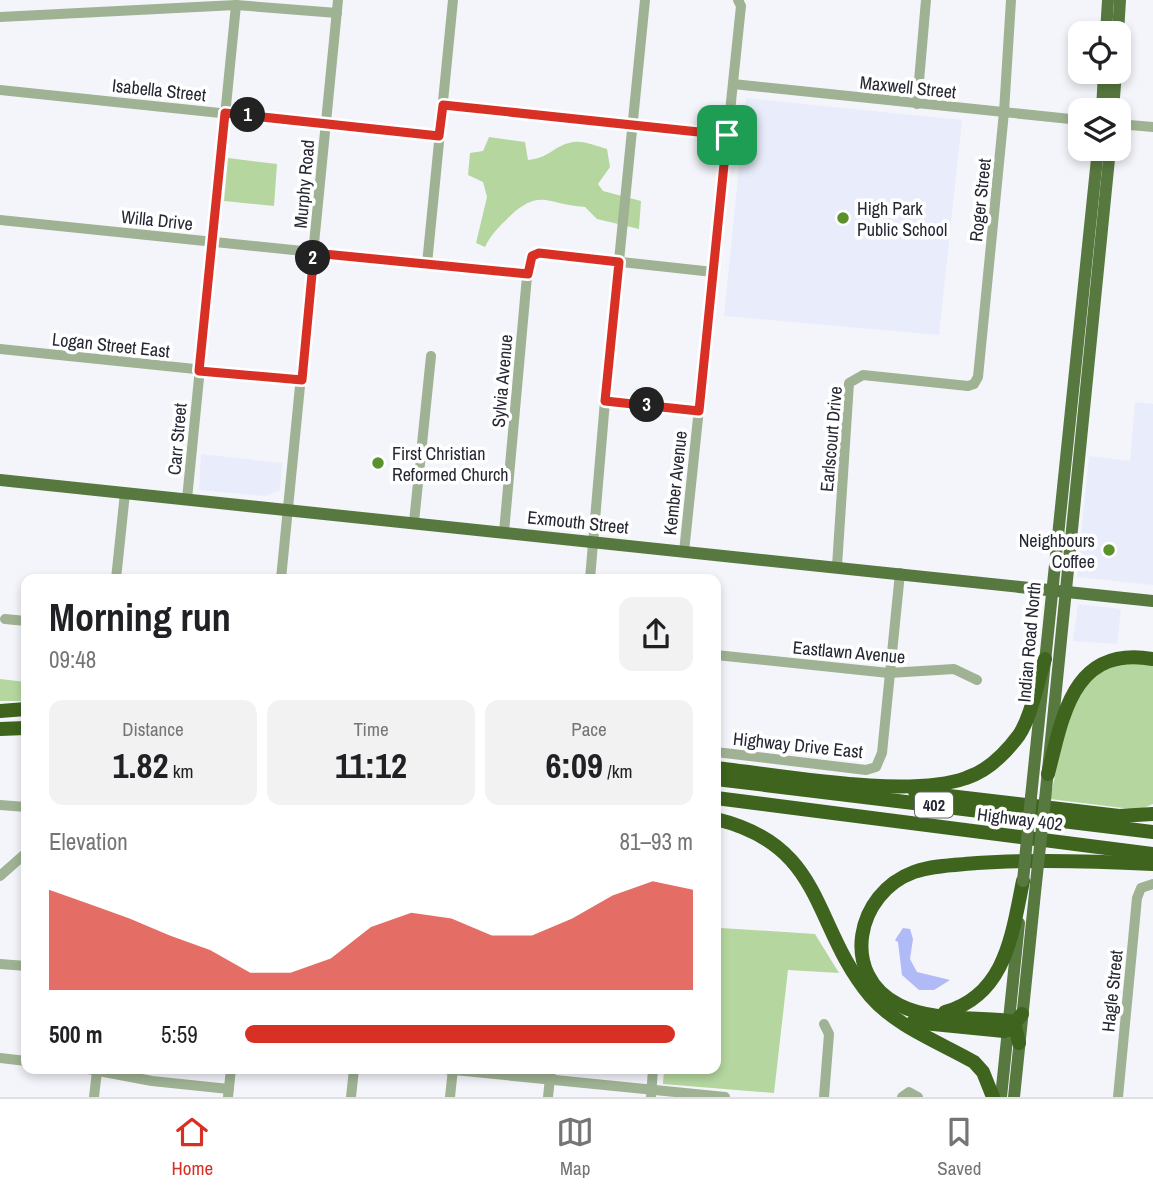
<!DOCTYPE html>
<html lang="en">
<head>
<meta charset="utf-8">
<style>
  :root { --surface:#fff; --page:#f2f2f2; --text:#202124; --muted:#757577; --line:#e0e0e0; --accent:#d93025 }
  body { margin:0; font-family:"Archivo Narrow",sans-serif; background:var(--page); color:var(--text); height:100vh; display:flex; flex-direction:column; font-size:26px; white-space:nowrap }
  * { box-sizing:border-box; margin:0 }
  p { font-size:23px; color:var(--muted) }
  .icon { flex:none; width:38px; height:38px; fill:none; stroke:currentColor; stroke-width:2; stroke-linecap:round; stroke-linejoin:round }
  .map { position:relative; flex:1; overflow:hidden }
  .panel { position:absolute; left:21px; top:574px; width:700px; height:500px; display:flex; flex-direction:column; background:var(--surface); border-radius:14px; box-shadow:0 4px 10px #0003 }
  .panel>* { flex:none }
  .controls { position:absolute; left:1068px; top:21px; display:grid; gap:14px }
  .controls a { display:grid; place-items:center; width:63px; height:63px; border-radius:14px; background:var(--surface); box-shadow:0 4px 10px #0003; font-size:35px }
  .pin { position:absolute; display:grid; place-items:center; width:60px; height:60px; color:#fff; margin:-30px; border-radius:14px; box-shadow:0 4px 10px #0006 }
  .km { position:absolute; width:35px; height:35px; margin:-18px; border-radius:50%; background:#222; color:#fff; font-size:19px; line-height:35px; text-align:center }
  .round { display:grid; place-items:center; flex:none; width:74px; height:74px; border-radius:14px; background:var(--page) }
  .summary { display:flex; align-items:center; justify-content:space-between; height:119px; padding:0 28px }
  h1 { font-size:38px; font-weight:700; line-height:52px }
  .stats { display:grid; grid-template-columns:repeat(3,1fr); gap:10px; height:119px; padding:7px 28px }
  .stats div { display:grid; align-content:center; border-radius:14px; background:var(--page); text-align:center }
  .stats b { font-size:35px; font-weight:700 }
  .stats small { font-size:19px; font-weight:400 }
  .stats p { font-size:19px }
  .chart { height:196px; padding:14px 28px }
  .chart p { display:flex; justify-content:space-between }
  .chart svg { width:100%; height:126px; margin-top:7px; fill:var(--accent); opacity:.7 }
  ul { padding:0 28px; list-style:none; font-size:23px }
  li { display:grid; grid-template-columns:112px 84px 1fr; align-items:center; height:52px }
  li i { height:18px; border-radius:9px; background:var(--accent) }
  .tabs { display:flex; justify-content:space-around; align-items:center; height:98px; border-top:2px solid var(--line); background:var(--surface); font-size:19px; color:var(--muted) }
  .tabs a { display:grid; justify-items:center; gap:4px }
  .tabs .selected { color:var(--accent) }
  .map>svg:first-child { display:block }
  .built { fill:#e9ecfb }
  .green { fill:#b5d79f }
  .water { fill:#b0baf7 }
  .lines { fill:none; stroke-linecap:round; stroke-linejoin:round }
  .minor { stroke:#9fb293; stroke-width:10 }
  .major { stroke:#57783f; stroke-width:12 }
  .highway { stroke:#3e641d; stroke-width:14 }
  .major-bridge { stroke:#57783f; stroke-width:12 }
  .route-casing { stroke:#fff; stroke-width:14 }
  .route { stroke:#d93025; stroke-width:9 }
  .poi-dot { fill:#5b912c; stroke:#fff; stroke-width:2.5 }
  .labels { text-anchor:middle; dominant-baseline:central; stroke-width:7; stroke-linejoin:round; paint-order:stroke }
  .shield { fill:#fff; stroke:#666870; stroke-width:2 }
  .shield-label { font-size:16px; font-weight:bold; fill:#252732 }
  .street-label { font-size:18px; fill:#252732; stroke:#fff }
  .poi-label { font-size:18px; fill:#252732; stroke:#fff; text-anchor:start }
</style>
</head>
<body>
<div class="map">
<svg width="1153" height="1097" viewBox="0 0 1153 1097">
  <rect width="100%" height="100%" fill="#f4f5fb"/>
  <!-- built -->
  <g class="built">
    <path d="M746,98L962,120L939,335L724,316Z"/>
    <path d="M1135,402L1153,404V585L1077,577L1089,456L1130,461Z"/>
    <path d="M201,454L282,463L280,490L265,496L199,490Z"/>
    <path d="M1078,604L1121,609L1117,644L1073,641Z"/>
  </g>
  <!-- green -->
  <g class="green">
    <path d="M489,137L525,142L528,160C549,158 553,147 569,143C581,139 596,146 607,149L610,167L598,184L603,191L641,201L639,229L597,219L585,207C547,205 541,187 509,217C499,227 491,234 485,247L476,243L487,197L483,182L468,175L470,153L483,151Z"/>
    <path d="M228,158L277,164L274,206L224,201Z"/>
    <path d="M1139,661L1153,666V804L1139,810L1050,799C1059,761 1068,685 1107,668C1116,664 1129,663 1139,661Z"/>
    <path d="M0,679L26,682V701H0Z"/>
    <path d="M721,928L815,934L839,973L788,970L774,1093L663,1084L664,1069H716V973Z"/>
  </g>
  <!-- water -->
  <path class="water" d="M903,928L910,929L913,939L910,959L917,972L950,980L934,990H919L902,975L898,942L895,940Z"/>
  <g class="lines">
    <!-- minor -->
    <g class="minor">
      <path d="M0,17L236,5L337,13"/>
      <path d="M733,84L1080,120"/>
      <path d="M0,90L439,136"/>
      <path d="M917,104L926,0"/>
      <path d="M443,105L727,135"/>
      <path d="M1118,124L1153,127"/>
      <path d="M0,220L528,274"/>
      <path d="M427,264L453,0"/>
      <path d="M0,349L302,380"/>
      <path d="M605,401L699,411"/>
      <path d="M187,499L236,5"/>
      <path d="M414,522L431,356"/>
      <path d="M504,532L528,265L532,256L539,253L713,272"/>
      <path d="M684,552L741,6L738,0"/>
      <path d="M837,566L849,383L863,375L968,386L974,384L978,377L1004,112L1011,0"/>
      <path d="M116,579L125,493"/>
      <path d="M281,579L338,0"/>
      <path d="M590,579L605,401L645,0"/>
      <path d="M5,619L26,621"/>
      <path d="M716,655L889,673L954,669L977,680"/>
      <path d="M716,752L866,770L876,767L882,753L900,573"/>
      <path d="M0,805L26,807"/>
      <path d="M0,876L26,853"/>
      <path d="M0,964L26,966"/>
      <path d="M824,1024L829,1034L824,1097"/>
      <path d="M0,1058L26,1061"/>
      <path d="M88,1069L152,1081L229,1089"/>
      <path d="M444,1069L725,1097"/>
      <path d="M94,1097L97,1071"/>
      <path d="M228,1097L231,1069"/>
      <path d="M351,1097L354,1069"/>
      <path d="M450,1097L453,1069"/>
      <path d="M548,1097L551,1069"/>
      <path d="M651,1097L653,1069"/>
      <path d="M902,1097L909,1092L918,1097"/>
      <path d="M1118,1097L1137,898L1141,888L1153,884"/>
    </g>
    <!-- major -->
    <g class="major">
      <path d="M1106,33L1108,0"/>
      <path d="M1118,33L1120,0"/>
      <path d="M1102,110L1104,72"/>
      <path d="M1113,110L1116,72"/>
      <path d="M0,480L1153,601"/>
      <path d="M1031,797L1098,149"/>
      <path d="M1045,800L1110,149"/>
      <path d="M1001,1097L1019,923"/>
      <path d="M1014,1097L1036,883"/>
    </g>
    <!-- highway -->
    <g class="highway">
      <path d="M0,711L26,709"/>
      <path d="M0,729L26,728"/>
      <path d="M716,768C780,775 907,799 966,778C988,771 1005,754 1019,735C1032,715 1037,682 1045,659"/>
      <path d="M1048,774C1063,715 1073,645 1153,659"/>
      <path d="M716,779L1153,832"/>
      <path d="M915,792L1119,816L1153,814"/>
      <path d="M716,798L1153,854"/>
      <path d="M716,819C827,846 811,926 871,997C896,1026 941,1043 974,1062L983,1072L993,1097"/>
      <path d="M945,1012C1006,995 1012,934 1023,881"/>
      <path d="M913,1022L1004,1031L1010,1029L1022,1014"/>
      <path d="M1019,1043L1016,1030L1009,1021C974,1017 930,1021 899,1005C839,975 856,893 914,872C934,865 956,865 977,863C1035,859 1094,861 1153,864"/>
    </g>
    <!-- major-bridge -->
    <g class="major-bridge">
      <path d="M1023,881L1031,797"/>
      <path d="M1036,883L1045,800"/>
    </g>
  </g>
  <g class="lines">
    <!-- route casing -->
    <g class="route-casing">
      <path id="route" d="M443,105L727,135L699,411L605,401L619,262L539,253L532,256L528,274L314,253L302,380L199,371L225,113L439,136Z"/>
    </g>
    <!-- route -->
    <use href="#route" class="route"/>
  </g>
  <!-- markers -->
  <g class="poi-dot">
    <circle cx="843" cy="218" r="7"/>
    <circle cx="378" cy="463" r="7"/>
    <circle cx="1109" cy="550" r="7"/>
  </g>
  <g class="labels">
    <!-- shield labels -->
    <rect class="shield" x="915" y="792.5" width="38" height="25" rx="5"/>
    <g class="shield-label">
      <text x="934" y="805">402</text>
    </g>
    <!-- street labels -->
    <g class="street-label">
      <text transform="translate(908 87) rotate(6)">Maxwell Street</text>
      <text transform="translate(159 90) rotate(6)">Isabella Street</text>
      <text transform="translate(304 184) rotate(-85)">Murphy Road</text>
      <text transform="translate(980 200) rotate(-84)">Roger Street</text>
      <text transform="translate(157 220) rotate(6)">Willa Drive</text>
      <text transform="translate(111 345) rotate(6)">Logan Street East</text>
      <text transform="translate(502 381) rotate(-85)">Sylvia Avenue</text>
      <text transform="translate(177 439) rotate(-85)">Carr Street</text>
      <text transform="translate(831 439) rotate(-85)">Earlscourt Drive</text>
      <text transform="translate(675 483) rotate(-84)">Kember Avenue</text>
      <text transform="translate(578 522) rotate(6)">Exmouth Street</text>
      <text transform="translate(1029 642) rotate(-85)">Indian Road North</text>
      <text transform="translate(849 652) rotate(5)">Eastlawn Avenue</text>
      <text transform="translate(798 745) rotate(6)">Highway Drive East</text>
      <text transform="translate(1020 819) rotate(7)">Highway 402</text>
      <text transform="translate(1112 991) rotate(-84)">Hagle Street</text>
    </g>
    <!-- poi labels -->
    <g class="poi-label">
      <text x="857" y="208">High Park<tspan x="857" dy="21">Public School</tspan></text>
      <text x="392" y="453">First Christian<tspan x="392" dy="21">Reformed Church</tspan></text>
      <text x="1095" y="540" text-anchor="end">Neighbours<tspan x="1095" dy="21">Coffee</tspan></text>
    </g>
  </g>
</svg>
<div class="controls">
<a><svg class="icon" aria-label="locate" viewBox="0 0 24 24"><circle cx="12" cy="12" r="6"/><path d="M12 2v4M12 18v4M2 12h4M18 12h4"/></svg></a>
<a><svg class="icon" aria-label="layers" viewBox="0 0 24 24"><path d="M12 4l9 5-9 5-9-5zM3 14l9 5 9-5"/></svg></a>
</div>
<div class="pin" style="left:727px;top:135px;background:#1e9e55"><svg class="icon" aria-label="arrive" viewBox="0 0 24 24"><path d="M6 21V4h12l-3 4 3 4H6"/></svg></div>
<b class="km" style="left:248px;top:115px">1</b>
<b class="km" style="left:313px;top:258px">2</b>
<b class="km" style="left:647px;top:405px">3</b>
<section class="panel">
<div class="summary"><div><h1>Morning run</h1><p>09:48</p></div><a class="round"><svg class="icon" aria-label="share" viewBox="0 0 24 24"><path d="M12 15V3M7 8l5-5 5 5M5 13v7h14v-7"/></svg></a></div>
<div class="stats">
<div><p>Distance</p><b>1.82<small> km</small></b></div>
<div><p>Time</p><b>11:12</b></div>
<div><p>Pace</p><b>6:09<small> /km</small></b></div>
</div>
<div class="chart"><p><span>Elevation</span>81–93 m</p>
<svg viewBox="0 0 160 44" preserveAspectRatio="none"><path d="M0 44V9L10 14L20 19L30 25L40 30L50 38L60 38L70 33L80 22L90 17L100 19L110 25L120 25L130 19L140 11L150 6L160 9V44z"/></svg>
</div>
<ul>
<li><b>500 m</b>5:59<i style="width:96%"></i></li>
</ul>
</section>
</div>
<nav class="tabs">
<a class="selected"><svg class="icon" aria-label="home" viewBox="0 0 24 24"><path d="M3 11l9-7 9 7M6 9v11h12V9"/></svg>Home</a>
<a><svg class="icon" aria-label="map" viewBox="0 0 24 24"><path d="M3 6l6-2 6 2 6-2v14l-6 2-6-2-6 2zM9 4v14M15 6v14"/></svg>Map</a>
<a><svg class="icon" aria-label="saved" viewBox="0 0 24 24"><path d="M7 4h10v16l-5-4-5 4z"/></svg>Saved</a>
</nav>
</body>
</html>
